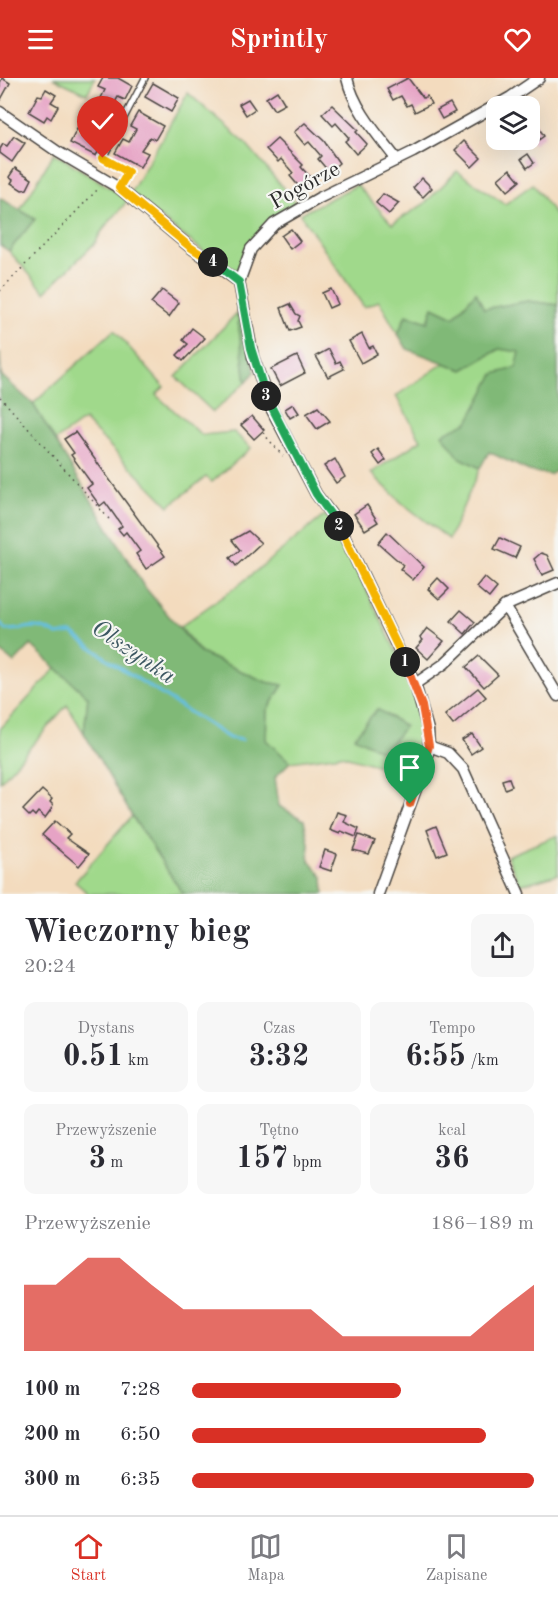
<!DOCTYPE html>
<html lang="pl">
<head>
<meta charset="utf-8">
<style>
  :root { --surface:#fff; --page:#f7f7f7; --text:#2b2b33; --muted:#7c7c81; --line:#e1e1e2; --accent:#d93025 }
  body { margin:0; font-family:"Old Standard TT",serif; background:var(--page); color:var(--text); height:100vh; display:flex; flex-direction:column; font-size:22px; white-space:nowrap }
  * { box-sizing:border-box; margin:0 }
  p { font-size:20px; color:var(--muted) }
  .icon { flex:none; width:33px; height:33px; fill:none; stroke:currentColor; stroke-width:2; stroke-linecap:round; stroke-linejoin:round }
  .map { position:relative; height:816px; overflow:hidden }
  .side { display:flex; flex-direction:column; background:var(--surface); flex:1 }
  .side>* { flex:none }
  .tools { position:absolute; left:486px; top:18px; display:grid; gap:12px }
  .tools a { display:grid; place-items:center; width:54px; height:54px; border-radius:12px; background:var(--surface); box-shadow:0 6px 24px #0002; font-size:30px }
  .pin { position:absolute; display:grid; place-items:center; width:51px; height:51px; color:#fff; margin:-62px -26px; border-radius:50% 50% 50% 0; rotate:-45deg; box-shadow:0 0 6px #0007 }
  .pin .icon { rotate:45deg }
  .km { position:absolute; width:30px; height:30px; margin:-15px; border-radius:50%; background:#222; color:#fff; font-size:16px; line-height:30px; text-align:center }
  .round { display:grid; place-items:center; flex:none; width:63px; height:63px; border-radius:12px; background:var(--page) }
  .head { display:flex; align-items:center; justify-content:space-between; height:102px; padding:0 24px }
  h1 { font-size:33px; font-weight:600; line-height:45px }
  .metrics { display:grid; grid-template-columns:repeat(3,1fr); gap:9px; height:102px; padding:6px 24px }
  .metrics div { display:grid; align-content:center; border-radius:12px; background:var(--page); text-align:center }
  .metrics b { font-size:30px; font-weight:600 }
  .metrics small { font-size:16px; font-weight:400 }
  .metrics p { font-size:16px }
  .chart { height:168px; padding:12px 24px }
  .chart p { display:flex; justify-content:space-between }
  .chart svg { width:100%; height:108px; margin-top:6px; fill:var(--accent); opacity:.7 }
  ul { padding:0 24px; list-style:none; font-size:20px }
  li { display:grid; grid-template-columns:96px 72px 1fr; align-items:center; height:45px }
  li i { height:15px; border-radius:8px; background:var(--accent) }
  header { display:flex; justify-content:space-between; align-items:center; height:78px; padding:0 24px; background:var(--accent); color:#fff; font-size:27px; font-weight:600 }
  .dock { display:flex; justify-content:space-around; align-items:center; height:84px; border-top:2px solid var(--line); background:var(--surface); font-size:16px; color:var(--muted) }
  .dock a { display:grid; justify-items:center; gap:3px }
  .dock .selected { color:var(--accent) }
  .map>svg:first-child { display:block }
  .green { fill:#a0d98b; stroke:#66825b; stroke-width:1.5 }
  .forest { fill:#80b977; stroke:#567251; stroke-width:1.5 }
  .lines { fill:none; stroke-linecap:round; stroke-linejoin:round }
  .stream { stroke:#64bfe2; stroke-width:3 }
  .building { fill:#e6a3c5 }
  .lane-casing { stroke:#494541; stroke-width:8 }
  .street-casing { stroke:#494541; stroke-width:13 }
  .path { stroke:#494541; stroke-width:1.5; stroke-dasharray:1.5 4.5; stroke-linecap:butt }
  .lane { stroke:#fff; stroke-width:5 }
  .street { stroke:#fff; stroke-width:10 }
  .split-1-casing { stroke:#fff; stroke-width:12 }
  .split-2-casing { stroke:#fff; stroke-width:12 }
  .split-3-casing { stroke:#fff; stroke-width:12 }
  .split-4-casing { stroke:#fff; stroke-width:12 }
  .split-5-casing { stroke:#fff; stroke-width:12 }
  .split-1 { stroke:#f0652b; stroke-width:8 }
  .split-2 { stroke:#f5b400; stroke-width:8 }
  .split-3 { stroke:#22a559; stroke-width:8 }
  .split-4 { stroke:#22a559; stroke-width:8 }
  .split-5 { stroke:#f5b400; stroke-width:8 }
  .labels { text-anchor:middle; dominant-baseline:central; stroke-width:4.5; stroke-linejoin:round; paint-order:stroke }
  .street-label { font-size:22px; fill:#2b2b2b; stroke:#f6f6f2 }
  .water-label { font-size:24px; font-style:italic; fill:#3c5762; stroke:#f6f6f2 }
</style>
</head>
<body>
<header><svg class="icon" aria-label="menu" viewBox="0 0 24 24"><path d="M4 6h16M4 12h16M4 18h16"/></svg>Sprintly<svg class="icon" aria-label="heart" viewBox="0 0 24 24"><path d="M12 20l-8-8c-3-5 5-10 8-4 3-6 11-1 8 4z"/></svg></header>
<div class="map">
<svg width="558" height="816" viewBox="0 0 558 816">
  <rect width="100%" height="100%" fill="#f6f6f2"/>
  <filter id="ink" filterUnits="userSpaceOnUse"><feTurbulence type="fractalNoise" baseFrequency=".0167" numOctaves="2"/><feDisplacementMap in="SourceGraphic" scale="12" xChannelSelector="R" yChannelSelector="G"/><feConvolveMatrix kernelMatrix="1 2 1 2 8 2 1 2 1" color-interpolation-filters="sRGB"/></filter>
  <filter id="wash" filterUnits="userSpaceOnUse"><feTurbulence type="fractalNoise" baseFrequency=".008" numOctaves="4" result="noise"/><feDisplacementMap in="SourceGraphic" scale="24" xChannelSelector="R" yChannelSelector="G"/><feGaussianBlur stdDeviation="1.35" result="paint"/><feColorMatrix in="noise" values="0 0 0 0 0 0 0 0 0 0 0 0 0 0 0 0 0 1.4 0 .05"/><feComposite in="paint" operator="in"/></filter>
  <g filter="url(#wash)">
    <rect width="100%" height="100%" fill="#f3dbbe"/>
    <!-- green -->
    <g class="green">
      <path d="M53,0H95L87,16Z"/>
      <path d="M188,15L244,64L297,126C260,147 254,156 238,195L220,186L130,116Z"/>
      <path d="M54,75L128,121C119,137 102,147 96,164L45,214L9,173L35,141L20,132Z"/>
      <path d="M457,93L505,126L533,106L558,141V227L528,223L484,231L476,214L454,239L433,229L428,244L406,237L398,256L379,223L364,229L300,136L357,107L392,146L424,126Z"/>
      <path d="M237,235L246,304L213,334L176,299Z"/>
      <path d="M114,252L164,309L156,317L202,357L234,354L251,370L212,404L206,399L169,428L84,342L55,363L33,326Z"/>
      <path d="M500,271L521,274L517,290L494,297L468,344L459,379L480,390L449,461L402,425L371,395L421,362L396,318L444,285L463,292Z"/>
      <path d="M325,437L336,449L408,598L421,637L425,663L418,699L341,677L290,684L266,662L267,632L283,607L266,604L201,575L180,549L240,506Z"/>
      <path d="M56,590L88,619L84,655L67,627L0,704V651Z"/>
      <path d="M132,738L183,816H89L75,804Z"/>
      <path d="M558,757V796L520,807L507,778Z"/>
    </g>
    <!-- forest -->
    <g class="forest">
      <path d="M0,120L35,141L9,173L0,167Z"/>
      <path d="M476,214L484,231L528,223L558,227V391L550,397L529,393L489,374L480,390L459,379L442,356L468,344L494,296L516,290L520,274L499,271L463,292L407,271L398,256L406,237L428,244L433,229L454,239Z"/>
      <path d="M241,232L255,294L246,304L237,235Z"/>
      <path d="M0,275L1,297L33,326L143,507L200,575L266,604L283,607L267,632L266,662L290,684L275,699L279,728L304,742L309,765V782L323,799L324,816H183L132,738L84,655L88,619L31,567L14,585L0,573Z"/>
      <path d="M377,631L405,648L384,674L354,659Z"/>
    </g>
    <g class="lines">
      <!-- stream -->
      <path class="stream" d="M0,545L5,552C28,553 34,542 57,557L72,555L110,583L229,660L242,662"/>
    </g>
    <g id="blocks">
      <!-- building -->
      <g class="building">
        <path d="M2,0L10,5L0,23V5Z"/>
        <path d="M103,0H118L132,8L125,22L118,19L111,32L117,36L110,50L103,47L97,60L103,64L96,78L70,65L77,51L84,54L90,40L84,37L92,23L98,26L105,12L98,9Z"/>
        <path d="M408,0L423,20L427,18L431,26L415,34L411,26L407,28L401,18L393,22L387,11Z"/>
        <path d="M153,5L179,20L171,34L145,19Z"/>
        <path d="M46,11L56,17L51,24L58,28L51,41L47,38L44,43L29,34L38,17L42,18Z"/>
        <path d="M277,13L285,26L274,32L266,20Z"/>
        <path d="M248,21L255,31L246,37L239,26Z"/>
        <path d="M450,25L455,34L442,41L437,32Z"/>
        <path d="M332,27L358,52L356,54L367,66L356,76L345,63L349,60L336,45L333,48L322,36Z"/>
        <path d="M138,34L163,48L155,62L150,59L141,72L148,75L140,89L115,75L123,61L129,64L136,51L130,48Z"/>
        <path d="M534,42L544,58L533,66L530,62V46Z"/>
        <path d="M305,45L324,63L339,85L329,94L318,81L321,78L309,64L305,67L294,54Z"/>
        <path d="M14,58L25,65L12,84L0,75V71L3,66L7,68Z"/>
        <path d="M277,61L303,87L301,89L312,101L301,111L290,98L293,95L281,81L278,84L266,71Z"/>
        <path d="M464,63L481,80L472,89L455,72Z"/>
        <path d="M528,76L534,85L527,90L521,81Z"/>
        <path d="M15,90L32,101L27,111L22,112L11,105L13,102L9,99Z"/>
        <path d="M510,91L520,103L508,113L498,101Z"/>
        <path d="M422,100L432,110L423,119L413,110Z"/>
        <path d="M383,116L399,125L389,136L376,125Z"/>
        <path d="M291,151L300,163L290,171L281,158Z"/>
        <path d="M331,211L338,226L329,230L322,215Z"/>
        <path d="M162,212L179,225L169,239L151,225Z"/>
        <path d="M290,226L296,236L300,238L298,243L301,249L290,253L281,230Z"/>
        <path d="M192,250L205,260L183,283L177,277L188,266L183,262Z"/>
        <path d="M362,256L369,270L373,268L377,276L361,285L349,263Z"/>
        <path d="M329,271L336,285L340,283L344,291L328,299L316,278Z"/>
        <path d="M297,278L305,295L280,308L271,291Z"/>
        <path d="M293,326L299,335L290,340L285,331Z"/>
        <path d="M318,329L330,343L317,351L306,336Z"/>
        <path d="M252,338L264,352L254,361L241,347Z"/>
        <path d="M75,354L165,478L146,491L136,476L140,473L126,454L123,457L118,451L122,448L105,424L100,428L87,410L92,406L71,377L74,375L64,361Z"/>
        <path d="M378,371L386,382L380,387L372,376Z"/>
        <path d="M335,381L345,399L336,405L324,388Z"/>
        <path d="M367,427L378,444L365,452L354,436Z"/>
        <path d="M248,453L261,465L236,488L230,480L240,472L232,462Z"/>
        <path d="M387,454L424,489L413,502L400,491L403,487L378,465Z"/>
        <path d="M500,460L520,469L515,480L494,471Z"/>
        <path d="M541,475L547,477L554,492L542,497L534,481Z"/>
        <path d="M484,499L497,510L489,520L476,509Z"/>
        <path d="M438,500L449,511L439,521L428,511Z"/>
        <path d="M461,532L475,544L465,556L451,543Z"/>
        <path d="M427,550L444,563L428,581L416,570L423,562L420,559Z"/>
        <path d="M479,578L498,597L484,609L466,589Z"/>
        <path d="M478,610L486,619L453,647L445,637Z"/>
        <path d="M472,656L481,669L471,676L462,662Z"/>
        <path d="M509,700L512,708L505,711L502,702Z"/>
        <path d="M42,712L52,721L50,724L53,727L50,733L45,740L38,734L35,738L32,735L29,738L23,732Z"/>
        <path d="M337,734L347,737L344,744L359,751L356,759L341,753L340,756L330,752Z"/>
        <path d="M55,743L70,756L66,760L89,776L79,788L42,757Z"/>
        <path d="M436,748L447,774L437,778L427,752Z"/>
        <path d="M359,757L375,763L369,776L353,772Z"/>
        <path d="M325,772L337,776L331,793L319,789Z"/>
      </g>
    </g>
  </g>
  <g filter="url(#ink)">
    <use href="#blocks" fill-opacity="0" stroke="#494541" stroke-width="1.5"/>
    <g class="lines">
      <!-- lane casing -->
      <g class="lane-casing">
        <path id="lane" d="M119,110L128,94L103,80L145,0"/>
      </g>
      <!-- street casing -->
      <g class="street-casing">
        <g id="street">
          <path d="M347,0C354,31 378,57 397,82"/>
          <path d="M0,34L58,74L119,110L190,169L239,204"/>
          <path d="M505,528L558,618"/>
          <path d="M415,606L444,586L505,528L558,505"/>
          <path d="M429,668L448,675L463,691L519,816"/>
          <path d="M378,816L426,683L429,668L428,652L415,606L339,447L316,416L272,332L253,279L239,204L251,171L274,146L319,120L413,74L511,19L539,0"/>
        </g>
      </g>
      <!-- path -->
      <g class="path">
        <path d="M0,213L98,111"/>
        <path d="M0,319L109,441"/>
        <path d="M263,355L283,378"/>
      </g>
      <!-- lane -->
      <use href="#lane" class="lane"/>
      <!-- street -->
      <use href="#street" class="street"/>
    </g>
  </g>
  <g class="lines" filter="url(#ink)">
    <!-- split-1 casing -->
    <g class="split-1-casing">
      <path id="split-1" d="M405,584L422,628L429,668L410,726"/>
    </g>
    <!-- split-2 casing -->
    <g class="split-2-casing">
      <path id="split-2" d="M339,448L405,584"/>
    </g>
    <!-- split-3 casing -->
    <g class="split-3-casing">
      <path id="split-3" d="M266,318L316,416L339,448"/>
    </g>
    <!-- split-4 casing -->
    <g class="split-4-casing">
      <path id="split-4" d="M213,184L239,204L251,270L266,318"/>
    </g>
    <!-- split-5 casing -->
    <g class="split-5-casing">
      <path id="split-5" d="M103,80L128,94L119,110L190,169L213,184"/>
    </g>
    <!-- split-1 -->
    <use href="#split-1" class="split-1"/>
    <!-- split-2 -->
    <use href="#split-2" class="split-2"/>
    <!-- split-3 -->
    <use href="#split-3" class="split-3"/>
    <!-- split-4 -->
    <use href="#split-4" class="split-4"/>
    <!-- split-5 -->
    <use href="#split-5" class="split-5"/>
  </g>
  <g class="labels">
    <!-- street labels -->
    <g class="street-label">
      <text transform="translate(305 108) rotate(-29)">Pogórze</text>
    </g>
    <!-- water labels -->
    <g class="water-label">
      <text transform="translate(133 575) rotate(34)">Olszynka</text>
    </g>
  </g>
</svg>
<div class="tools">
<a><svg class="icon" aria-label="layers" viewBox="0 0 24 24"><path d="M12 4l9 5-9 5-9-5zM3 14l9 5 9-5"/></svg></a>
</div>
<div class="pin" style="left:410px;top:726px;background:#1e9e55"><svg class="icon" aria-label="arrive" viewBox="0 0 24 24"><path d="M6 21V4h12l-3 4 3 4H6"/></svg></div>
<div class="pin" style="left:103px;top:80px;background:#d93025"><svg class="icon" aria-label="check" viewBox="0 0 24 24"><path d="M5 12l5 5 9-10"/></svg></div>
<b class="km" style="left:405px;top:584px">1</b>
<b class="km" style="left:339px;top:448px">2</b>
<b class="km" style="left:266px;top:318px">3</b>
<b class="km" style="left:213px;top:184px">4</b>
</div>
<section class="side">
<div class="head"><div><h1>Wieczorny bieg</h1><p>20:24</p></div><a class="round"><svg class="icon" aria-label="share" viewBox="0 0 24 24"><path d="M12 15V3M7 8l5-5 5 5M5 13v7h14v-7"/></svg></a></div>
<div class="metrics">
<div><p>Dystans</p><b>0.51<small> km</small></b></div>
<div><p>Czas</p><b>3:32</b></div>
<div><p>Tempo</p><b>6:55<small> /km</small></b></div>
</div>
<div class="metrics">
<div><p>Przewyższenie</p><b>3<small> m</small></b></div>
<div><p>Tętno</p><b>157<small> bpm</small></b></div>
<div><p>kcal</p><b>36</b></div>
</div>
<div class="chart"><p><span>Przewyższenie</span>186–189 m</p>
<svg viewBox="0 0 160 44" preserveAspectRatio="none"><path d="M0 44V17L10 17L20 6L30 6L40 17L50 27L60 27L70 27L80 27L90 27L100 38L110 38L120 38L130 38L140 38L150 27L160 17V44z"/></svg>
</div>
<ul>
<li><b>100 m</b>7:28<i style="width:61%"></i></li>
<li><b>200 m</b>6:50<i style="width:86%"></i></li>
<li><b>300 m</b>6:35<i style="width:100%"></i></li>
</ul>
</section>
<nav class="dock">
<a class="selected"><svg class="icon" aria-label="home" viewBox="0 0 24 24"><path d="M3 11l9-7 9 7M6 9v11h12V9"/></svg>Start</a>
<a><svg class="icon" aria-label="map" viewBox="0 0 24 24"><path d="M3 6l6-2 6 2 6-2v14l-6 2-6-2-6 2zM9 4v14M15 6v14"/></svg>Mapa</a>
<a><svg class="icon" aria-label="saved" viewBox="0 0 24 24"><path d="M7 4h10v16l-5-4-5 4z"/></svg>Zapisane</a>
</nav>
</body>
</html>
